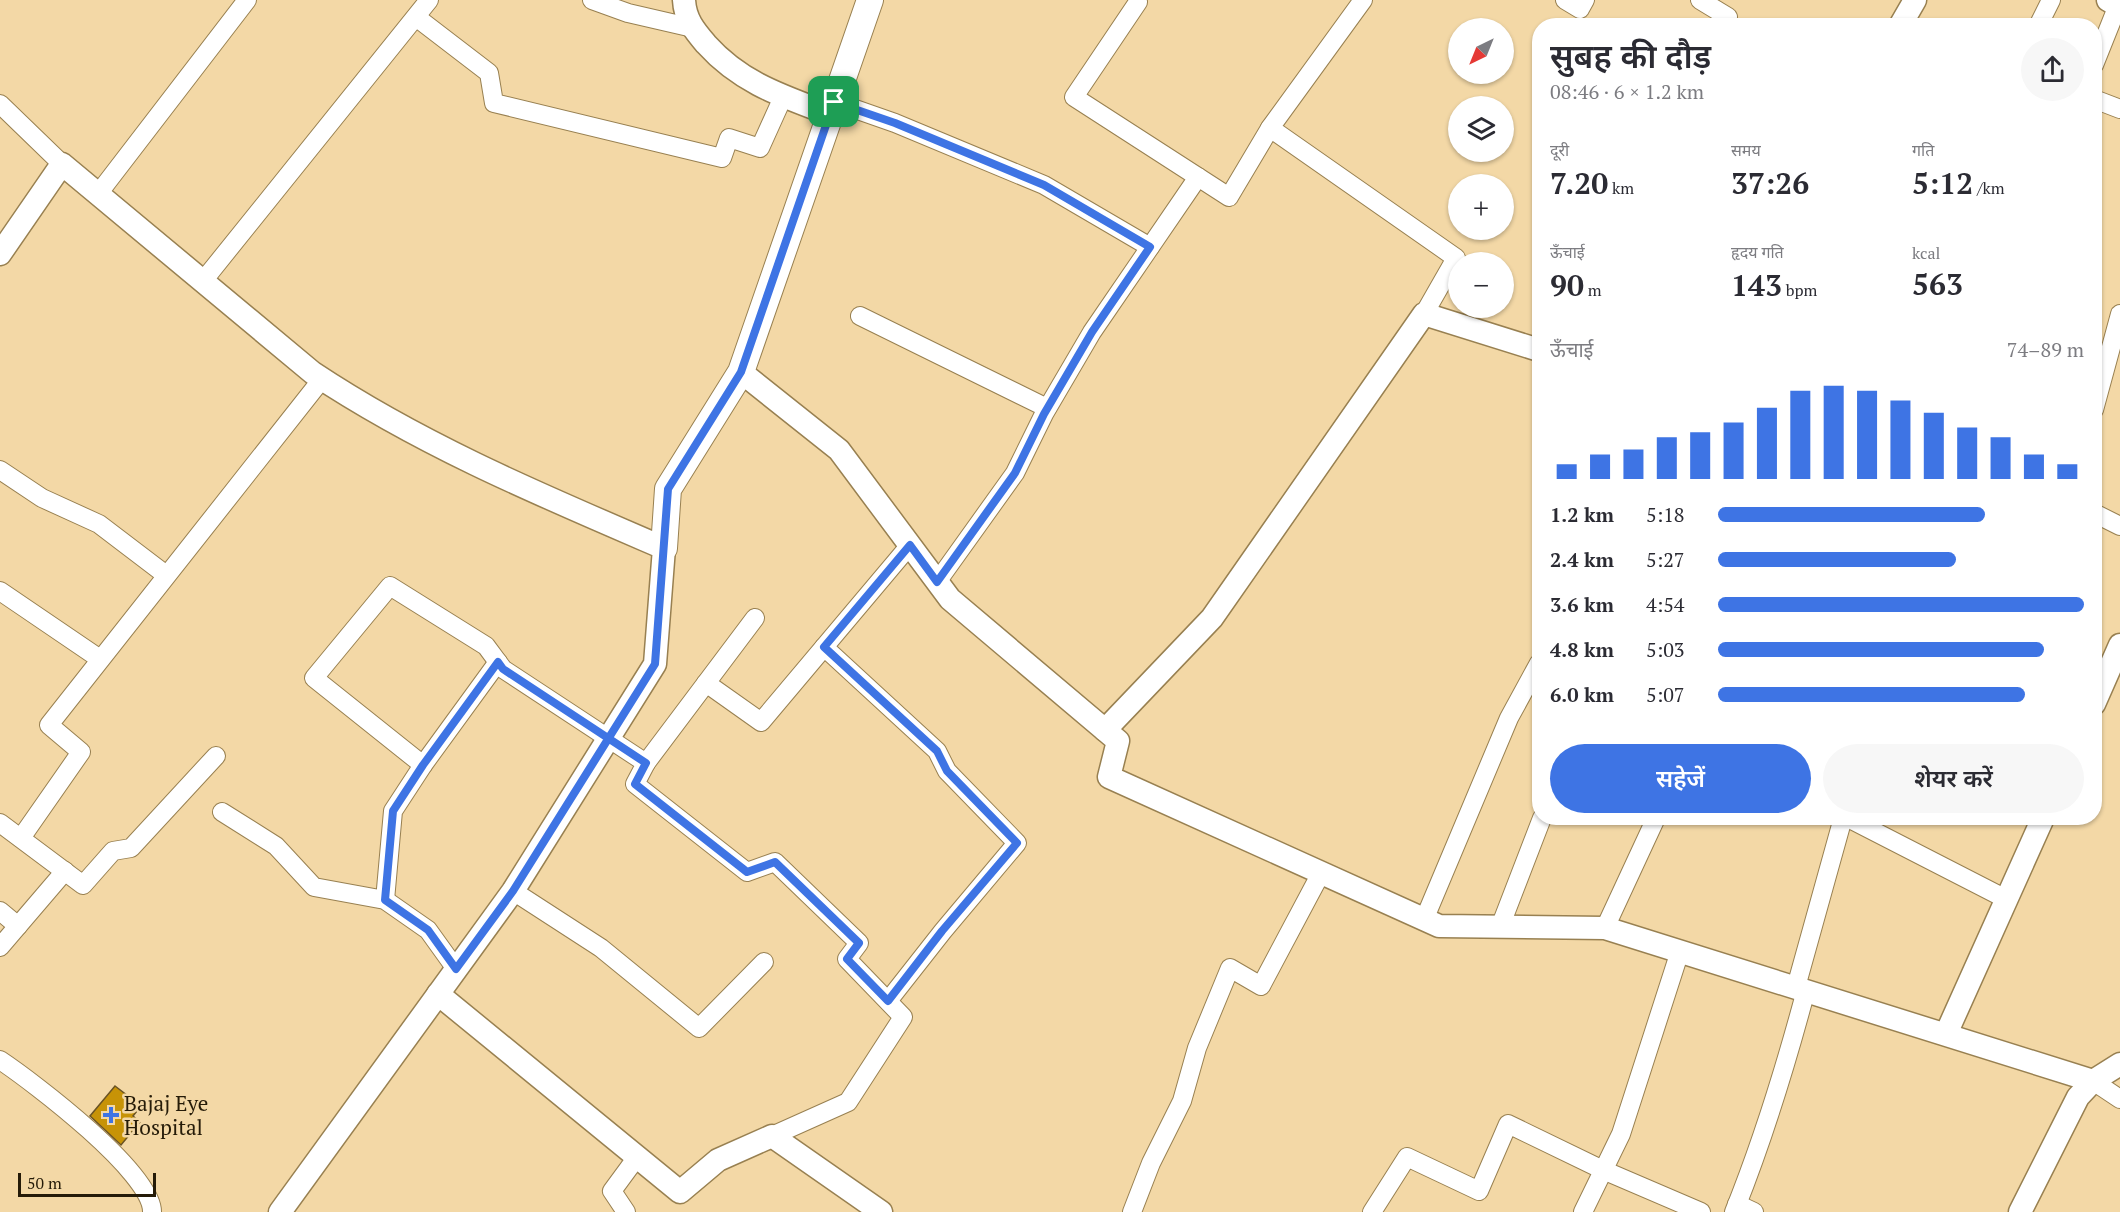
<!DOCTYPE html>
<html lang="hi">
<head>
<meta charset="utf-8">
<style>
  :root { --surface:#fff; --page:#f7f7f7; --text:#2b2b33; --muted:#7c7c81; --accent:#3e74e4 }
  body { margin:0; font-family:"PT Serif","Noto Sans Devanagari",serif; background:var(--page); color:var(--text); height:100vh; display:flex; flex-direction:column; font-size:22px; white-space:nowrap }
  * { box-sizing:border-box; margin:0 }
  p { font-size:20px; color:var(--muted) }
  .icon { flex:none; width:33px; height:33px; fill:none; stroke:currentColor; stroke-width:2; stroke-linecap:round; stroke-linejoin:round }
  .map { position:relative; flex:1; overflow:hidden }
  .drawer { position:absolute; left:1532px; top:18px; width:570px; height:807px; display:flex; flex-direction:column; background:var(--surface); border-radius:24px; box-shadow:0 2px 4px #0004 }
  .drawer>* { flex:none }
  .needle { width:39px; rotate:223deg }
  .fabs { position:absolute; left:1448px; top:18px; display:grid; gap:12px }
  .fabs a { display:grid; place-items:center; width:66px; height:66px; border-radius:50%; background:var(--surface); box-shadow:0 2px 4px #0004; font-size:30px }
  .scale { position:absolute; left:18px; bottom:15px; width:138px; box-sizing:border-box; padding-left:6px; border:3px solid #251b08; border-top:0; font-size:16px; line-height:21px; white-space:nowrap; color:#251b08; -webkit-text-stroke:4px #f3d8a6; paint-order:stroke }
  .pin { position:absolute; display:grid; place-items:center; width:51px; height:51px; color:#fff; margin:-26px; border-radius:12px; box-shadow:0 3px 9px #0006 }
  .round { display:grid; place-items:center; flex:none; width:63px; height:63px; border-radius:32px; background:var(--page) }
  .head { display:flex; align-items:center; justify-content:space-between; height:102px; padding:0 18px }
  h1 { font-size:33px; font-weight:600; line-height:45px }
  .figures { display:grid; grid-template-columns:repeat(3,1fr); gap:9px; height:102px; padding:6px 18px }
  .figures div { display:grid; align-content:center }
  .figures b { font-size:30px; font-weight:600 }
  .figures small { font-size:16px; font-weight:400 }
  .figures p { font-size:16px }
  .chart { height:168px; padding:12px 18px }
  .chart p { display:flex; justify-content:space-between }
  .chart svg { width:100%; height:108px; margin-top:6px; stroke:var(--accent); stroke-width:6 }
  .button { display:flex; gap:12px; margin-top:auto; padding:12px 18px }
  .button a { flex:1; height:69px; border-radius:36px; background:var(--accent); color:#fff; font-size:24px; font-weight:600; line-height:69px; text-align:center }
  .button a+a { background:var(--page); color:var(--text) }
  ul { padding:0 18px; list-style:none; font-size:20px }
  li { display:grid; grid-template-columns:96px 72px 1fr; align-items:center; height:45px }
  li i { height:15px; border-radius:8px; background:var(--accent) }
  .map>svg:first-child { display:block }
  .building { fill:#c79307; stroke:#6a5324; stroke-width:1.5 }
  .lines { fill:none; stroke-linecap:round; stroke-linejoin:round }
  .minor-casing { stroke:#988051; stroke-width:20 }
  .tertiary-casing { stroke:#988051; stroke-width:25 }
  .secondary-casing { stroke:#988051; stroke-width:28 }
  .minor { stroke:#fff; stroke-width:18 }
  .tertiary { stroke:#fff; stroke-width:22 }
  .secondary { stroke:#fff; stroke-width:26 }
  .route-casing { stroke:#fff; stroke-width:12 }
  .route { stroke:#3e74e4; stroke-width:8 }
  .poi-dot { fill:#3e74e4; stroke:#f3d8a6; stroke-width:2 }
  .labels { text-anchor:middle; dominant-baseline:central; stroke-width:5; stroke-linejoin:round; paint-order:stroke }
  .poi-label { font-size:21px; fill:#251b08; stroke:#f3d8a6; text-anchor:start }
</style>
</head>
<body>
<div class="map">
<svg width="2120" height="1212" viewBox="0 0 2120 1212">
  <rect width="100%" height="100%" fill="#f3d8a6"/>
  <!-- building -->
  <path class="building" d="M115,1086L141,1106L133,1116L140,1122L121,1145L90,1116Z"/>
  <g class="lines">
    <!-- minor casing -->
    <g class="minor-casing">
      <g id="minor">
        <path d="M592,0L628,13L693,28"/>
        <path d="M1363,0L1270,128L1456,258L1424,314"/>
        <path d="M1565,0L1580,9L1585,0"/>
        <path d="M1700,0L1728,17L1724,26"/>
        <path d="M1138,2L1074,97L1229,197L1270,128"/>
        <path d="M416,17L489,73L494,103L722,158L729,138L760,148L783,97"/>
        <path d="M2038,26L2051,0"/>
        <path d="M2094,65L2120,0"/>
        <path d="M2094,99L2120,109"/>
        <path d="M835,102L895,123L1044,185L1150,247"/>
        <path d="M0,104L62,164"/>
        <path d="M98,194L247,0"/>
        <path d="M203,281L429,0"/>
        <path d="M860,316L1047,408"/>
        <path d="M2094,410L2120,314"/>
        <path d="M0,470L42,498L99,524L166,575"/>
        <path d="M2094,513L2120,526"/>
        <path d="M937,582L1015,473L1044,414L1092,332L1198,177"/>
        <path d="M0,591L100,659"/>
        <path d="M824,647L937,751L947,771L1017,843L943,931L888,1001"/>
        <path d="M706,683L761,722L910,545"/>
        <path d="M646,763L755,618"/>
        <path d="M423,765L498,662"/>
        <path d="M222,812L276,846L314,887L385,900L428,930L456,969"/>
        <path d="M1848,818L2006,899"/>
        <path d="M0,823L83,885L113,851L131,848L216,756"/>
        <path d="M21,838L81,752L49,725L322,379"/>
        <path d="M513,891L601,948L699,1028L764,962"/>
        <path d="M385,900L393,811L423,765L314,678L390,586L486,646L503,669L646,763L635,784L747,872L775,862L859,943L847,959L903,1017L848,1102L772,1136"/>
        <path d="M0,911L18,926"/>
        <path d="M1424,920L1509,718L1539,663"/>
        <path d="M1500,927L1542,818"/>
        <path d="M1605,928L1656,818"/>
        <path d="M0,947L65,871"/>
        <path d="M1796,987L1843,818"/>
        <path d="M0,1060C33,1082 153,1173 152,1212"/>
        <path d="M2093,1081L2120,1099"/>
        <path d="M1737,1204L1754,1212"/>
        <path d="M626,1212L612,1191L637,1157"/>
        <path d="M1132,1212L1151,1163L1182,1101L1197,1048L1230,968L1261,986L1321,873"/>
        <path d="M1372,1212L1407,1157L1479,1191L1508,1124L1603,1170L1701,1212"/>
        <path d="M1583,1212L1621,1134L1680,951"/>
        <path d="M1734,1212C1763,1140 1786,1065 1806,990"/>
      </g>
    </g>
    <!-- tertiary casing -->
    <g class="tertiary-casing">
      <g id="tertiary">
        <path d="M684,0C685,19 694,30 706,44C741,83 782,96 830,114"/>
        <path d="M2108,0L2120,7"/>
        <path d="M1900,26L1915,0"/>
        <path d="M0,254L62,164L313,373C423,446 543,496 664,548L655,664L513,891L280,1212"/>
        <path d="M741,372L839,450L950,599L1118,741L1109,777L1439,926L1605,928L2093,1081"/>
        <path d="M2094,704L2120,645"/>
        <path d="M1105,730L1212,618L1424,314L1539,350"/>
        <path d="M438,994L680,1192L718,1160L772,1136L881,1212"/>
        <path d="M1946,1034L2043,818"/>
        <path d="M2020,1212L2078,1097L2093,1081L2120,1064"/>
      </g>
    </g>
    <!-- secondary casing -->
    <g class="secondary-casing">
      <path id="secondary" d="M664,548L668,489L741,372L870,0"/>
    </g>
    <!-- minor -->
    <use href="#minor" class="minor"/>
    <!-- tertiary -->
    <use href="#tertiary" class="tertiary"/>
    <!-- secondary -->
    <use href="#secondary" class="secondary"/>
  </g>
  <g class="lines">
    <!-- route casing -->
    <g class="route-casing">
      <path id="route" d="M834,102L741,372L668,489L655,664L513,891L456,969L428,930L385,900L393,811L423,765L498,662L503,669L646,763L635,784L747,872L775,862L859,943L847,959L888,1001L942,931L1017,843L947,771L937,751L824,647L910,545L937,582L1015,473L1044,414L1092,332L1150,247L1044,185L895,123L834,102"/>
    </g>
    <!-- route -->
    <use href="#route" class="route"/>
  </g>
  <!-- markers -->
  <path class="poi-dot" d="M108 1106h6v6h6v6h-6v6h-6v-6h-6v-6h6z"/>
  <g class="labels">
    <!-- poi labels -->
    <g class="poi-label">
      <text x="124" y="1103">Bajaj Eye<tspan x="124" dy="24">Hospital</tspan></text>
    </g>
  </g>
</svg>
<div class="fabs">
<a><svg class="needle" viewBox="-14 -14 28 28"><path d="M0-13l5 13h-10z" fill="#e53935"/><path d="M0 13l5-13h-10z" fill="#7c7c81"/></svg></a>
<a><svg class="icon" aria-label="layers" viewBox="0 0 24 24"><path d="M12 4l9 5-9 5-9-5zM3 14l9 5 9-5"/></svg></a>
<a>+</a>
<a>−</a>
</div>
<div class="scale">50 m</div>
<div class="pin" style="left:834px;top:102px;background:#1e9e55"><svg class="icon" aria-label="arrive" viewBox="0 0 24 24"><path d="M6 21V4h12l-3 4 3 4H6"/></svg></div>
<section class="drawer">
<div class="head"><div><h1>सुबह की दौड़</h1><p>08:46 · 6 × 1.2 km</p></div><a class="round"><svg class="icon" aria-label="share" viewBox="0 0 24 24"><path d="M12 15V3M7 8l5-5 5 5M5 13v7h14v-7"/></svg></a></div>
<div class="figures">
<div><p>दूरी</p><b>7.20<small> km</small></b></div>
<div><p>समय</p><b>37:26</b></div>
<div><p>गति</p><b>5:12<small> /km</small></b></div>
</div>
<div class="figures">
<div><p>ऊँचाई</p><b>90<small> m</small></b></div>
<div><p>हृदय गति</p><b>143<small> bpm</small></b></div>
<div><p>kcal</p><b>563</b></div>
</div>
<div class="chart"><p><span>ऊँचाई</span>74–89 m</p>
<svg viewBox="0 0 160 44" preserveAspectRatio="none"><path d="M5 44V38M15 44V34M25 44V32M35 44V27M45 44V25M55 44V21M65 44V15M75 44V8M85 44V6M95 44V8M105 44V12M115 44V17M125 44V23M135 44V27M145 44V34M155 44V38"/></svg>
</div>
<ul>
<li><b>1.2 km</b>5:18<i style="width:73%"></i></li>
<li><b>2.4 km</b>5:27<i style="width:65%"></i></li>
<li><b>3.6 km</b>4:54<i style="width:100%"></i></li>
<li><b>4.8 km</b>5:03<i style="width:89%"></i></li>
<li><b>6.0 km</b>5:07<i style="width:84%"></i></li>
</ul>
<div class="button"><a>सहेजें</a><a>शेयर करें</a></div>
</section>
</div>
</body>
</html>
